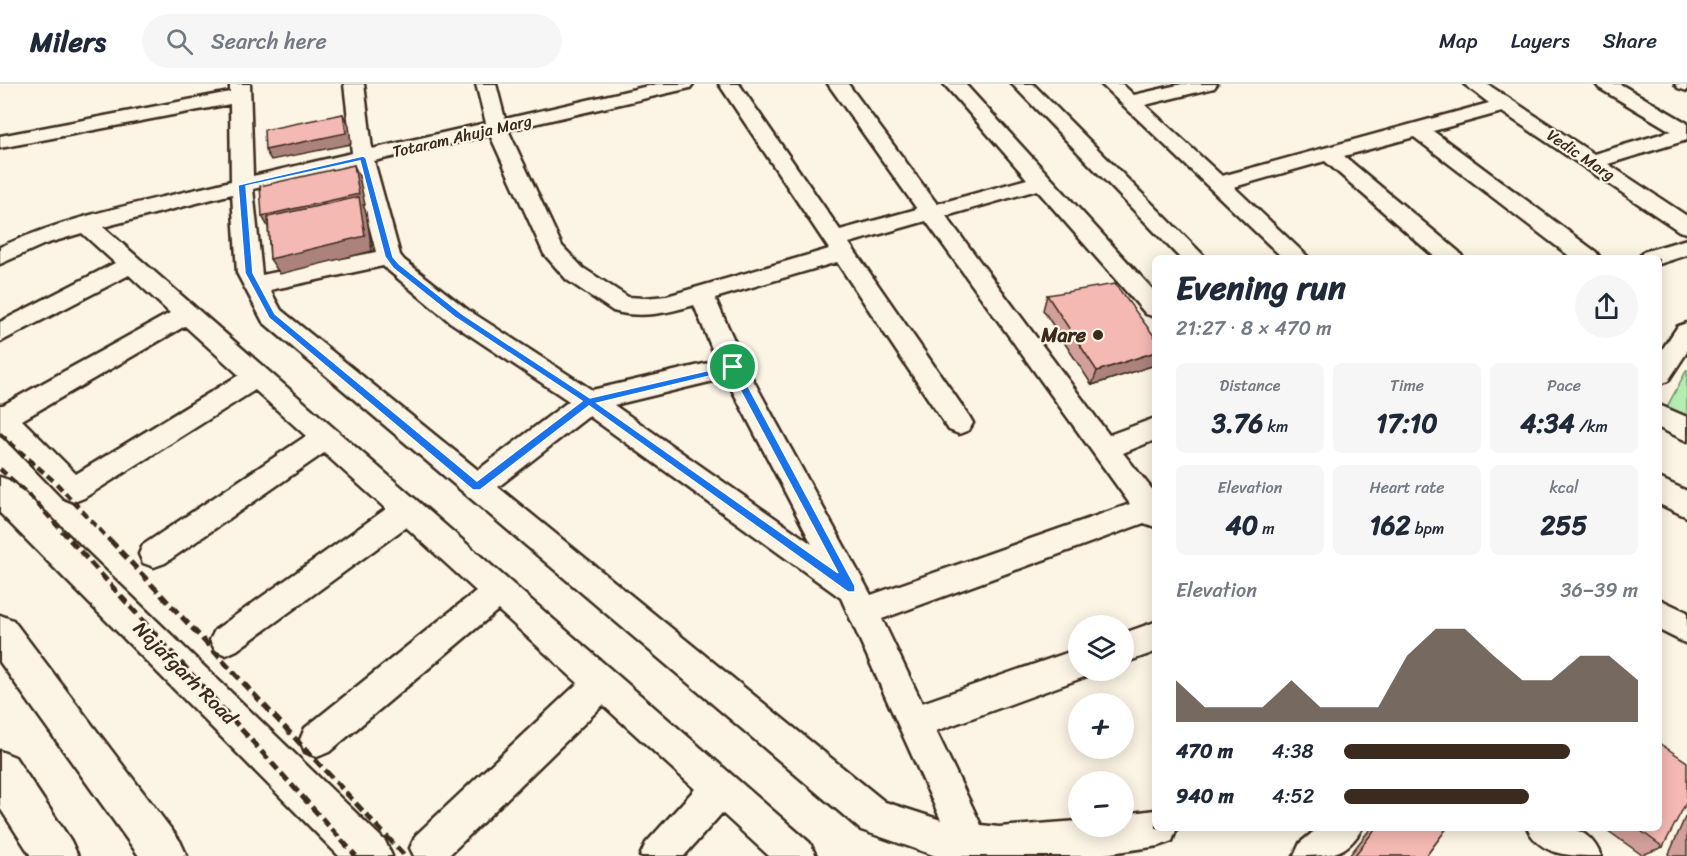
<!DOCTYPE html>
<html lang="en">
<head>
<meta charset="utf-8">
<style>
  :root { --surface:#fff; --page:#f6f6f7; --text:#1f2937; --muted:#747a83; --line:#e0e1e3; --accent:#3b2a1e }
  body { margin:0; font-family:Sriracha,sans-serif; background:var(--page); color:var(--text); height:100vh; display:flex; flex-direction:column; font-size:22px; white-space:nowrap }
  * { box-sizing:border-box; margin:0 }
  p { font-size:20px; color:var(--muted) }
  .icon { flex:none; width:33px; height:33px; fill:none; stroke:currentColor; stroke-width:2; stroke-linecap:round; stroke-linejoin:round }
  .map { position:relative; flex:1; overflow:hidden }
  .details { position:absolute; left:1152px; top:171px; width:510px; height:576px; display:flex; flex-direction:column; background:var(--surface); border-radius:9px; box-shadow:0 3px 15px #0003 }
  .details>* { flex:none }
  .tools { position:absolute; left:1068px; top:531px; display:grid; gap:12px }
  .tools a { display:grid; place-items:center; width:66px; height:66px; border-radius:50%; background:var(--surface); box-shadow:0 3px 15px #0003; font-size:30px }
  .pin { position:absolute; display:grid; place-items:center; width:51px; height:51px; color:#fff; margin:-26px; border:3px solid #fff; border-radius:50%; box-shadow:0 2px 6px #0007 }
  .round { display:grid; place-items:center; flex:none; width:63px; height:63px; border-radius:32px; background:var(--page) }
  .summary { display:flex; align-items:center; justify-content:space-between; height:102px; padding:0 24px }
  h1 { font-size:33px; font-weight:700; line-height:45px }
  .stats { display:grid; grid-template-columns:repeat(3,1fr); gap:9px; height:102px; padding:6px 24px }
  .stats div { display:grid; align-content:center; border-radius:9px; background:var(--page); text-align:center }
  .stats b { font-size:26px; font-weight:700 }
  .stats small { font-size:16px; font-weight:400 }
  .stats p { font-size:16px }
  .chart { height:168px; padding:12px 24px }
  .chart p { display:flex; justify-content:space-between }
  .chart svg { width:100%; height:108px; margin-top:6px; fill:var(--accent); opacity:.7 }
  ul { padding:0 24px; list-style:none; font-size:20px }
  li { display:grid; grid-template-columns:96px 72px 1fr; align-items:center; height:45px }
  li i { height:15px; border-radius:8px; background:var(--accent) }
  header { display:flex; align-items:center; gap:36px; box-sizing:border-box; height:84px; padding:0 30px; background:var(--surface); border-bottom:2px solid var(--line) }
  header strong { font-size:28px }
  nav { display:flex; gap:33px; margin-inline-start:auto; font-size:21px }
  .search { width:420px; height:54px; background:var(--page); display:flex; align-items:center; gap:15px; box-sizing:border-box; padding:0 21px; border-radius:33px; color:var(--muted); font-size:22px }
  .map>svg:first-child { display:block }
  .green { fill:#b3edb1; stroke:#778c68; stroke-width:1.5 }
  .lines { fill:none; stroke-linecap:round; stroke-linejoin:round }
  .street-casing { stroke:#3b2a1e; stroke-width:5 }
  .secondary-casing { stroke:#3b2a1e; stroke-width:5 }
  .street { fill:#fcf5e5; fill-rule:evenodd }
  .secondary { fill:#fcf5e5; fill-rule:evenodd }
  .rail-far1 { stroke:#3b2a1e; stroke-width:4.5; stroke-dasharray:8 4.5; stroke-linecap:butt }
  .rail { stroke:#3b2a1e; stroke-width:5; stroke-dasharray:10 5; stroke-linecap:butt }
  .wall { fill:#d39f9a; stroke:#3b2a1e; stroke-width:1.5 }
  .shaded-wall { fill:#ac827d; stroke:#3b2a1e; stroke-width:1.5 }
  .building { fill:#f5b9b3; stroke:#3b2a1e; stroke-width:1.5 }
  .route { fill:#1a73e8; stroke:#fff; stroke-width:1.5; fill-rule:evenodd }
  .poi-dot { fill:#3b2a1e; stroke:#fcf5e5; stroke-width:2 }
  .labels { text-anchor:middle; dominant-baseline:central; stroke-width:4.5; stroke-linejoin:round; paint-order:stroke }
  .far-street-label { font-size:16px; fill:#3b2a1e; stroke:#fcf5e5 }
  .poi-label { font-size:20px; font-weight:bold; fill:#3b2a1e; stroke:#fcf5e5; text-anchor:end }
  .street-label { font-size:20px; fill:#3b2a1e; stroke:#fcf5e5 }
</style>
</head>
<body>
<header>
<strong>Milers</strong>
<div class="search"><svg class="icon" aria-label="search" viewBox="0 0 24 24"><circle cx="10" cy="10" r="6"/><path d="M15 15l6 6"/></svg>Search here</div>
<nav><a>Map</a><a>Layers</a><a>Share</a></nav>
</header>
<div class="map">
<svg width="1687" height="772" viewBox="0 0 1687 772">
  <rect width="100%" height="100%" fill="#fcf5e5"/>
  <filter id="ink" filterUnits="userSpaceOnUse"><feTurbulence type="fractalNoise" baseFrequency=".0167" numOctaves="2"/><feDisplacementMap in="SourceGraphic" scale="12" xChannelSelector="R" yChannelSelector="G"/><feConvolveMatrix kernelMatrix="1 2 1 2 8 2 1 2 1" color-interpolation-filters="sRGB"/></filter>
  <g filter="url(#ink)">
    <!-- green -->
    <path class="green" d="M1687,285V333L1667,323Z"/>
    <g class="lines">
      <!-- street casing -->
      <g class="street-casing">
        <g id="street">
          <path d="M230,0H250L253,92L352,69L344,0H364L372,65L486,39L476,0H496L505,35L657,0H693L690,4L508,46L562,162L583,184L628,213L644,214L667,212L829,165L719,0H739L840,146L917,125L828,0H848L937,120L1027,95L944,0H965L1155,208V233L1146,230L1037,106L946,132L1109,351L1155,334V356L1123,369L1155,409V443L1144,439L882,535L922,619L1078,565V586H1092L1090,591L936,647L981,741L999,743L1078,737V742H1124V730L1155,726V744H1177L1172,757L1159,762L1090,772H936L861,746L263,238L237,189L232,110L103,143L810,759L816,772H769L722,729L684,772H640L646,759L695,705L603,621L448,772H414L410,764L416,751L578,599L498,526L329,668L317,673L305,668L300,656L305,644L476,507L406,443L237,566L226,571L215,566L210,556L215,546L386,425L324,369L165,479L154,483L143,479L139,470L143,461L306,352L255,306L84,414L74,418L64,414L0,348V321H3L170,229L129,191L0,258V238L115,179L82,149L45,160L0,180V163C73,130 154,116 231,97L230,20L0,64V52L230,8ZM490,51L544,170L567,196L613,227C641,235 667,229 694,221L717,277L592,306L468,226L404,176L400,171L374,77ZM354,82L376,168L262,191L253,105ZM926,137L1130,420L871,511L746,283L715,214L837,178L949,346L959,350L969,346L973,339L969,332L849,159ZM383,182L450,238L569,317L478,386L281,226L270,206ZM185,242L239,291L76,390L22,336ZM726,294L812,460L614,321ZM589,332L841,514L941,736L885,718L498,403Z"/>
          <path d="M1012,0H1033L1206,174H1180Z"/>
          <path d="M1101,0H1122L1134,11L1182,0H1217L1214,4L1145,21L1222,92L1489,19L1464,0H1487L1594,70L1671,47L1599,4L1596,0H1620L1687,39V56L1608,80L1687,132V149L1679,147L1502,28L1433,47L1596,168L1600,174H1572L1414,53L1344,72L1459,168L1463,174H1436L1325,77L1234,103L1309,174H1283Z"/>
          <path d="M1675,0H1687V7L1678,4Z"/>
          <path d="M1687,155V171L1659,180V174H1639L1643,168Z"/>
          <path d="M1687,239V268L1668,297L1659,300V270L1678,242Z"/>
          <path d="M1659,321L1687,333V357L1659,344Z"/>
          <path d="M1659,394L1687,407V433L1659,420Z"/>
          <path d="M1659,515L1687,528V560L1659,546Z"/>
          <path d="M1155,538V568L1124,579V549Z"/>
          <path d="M1318,744H1362C1347,772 1329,772 1294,772L1300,759Z"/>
          <path d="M1527,744C1559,744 1586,736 1601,772C1568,772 1541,772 1527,744Z"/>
        </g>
      </g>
      <!-- secondary casing -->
      <g class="secondary-casing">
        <g id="secondary">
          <path d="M0,393L12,397L385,757L392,772H339L0,429Z"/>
          <path d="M0,531L13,536L180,757L187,772H139L0,578Z"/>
          <path d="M0,667L15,673L71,757L78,772H31L0,724Z"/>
        </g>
      </g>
      <!-- street -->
      <use href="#street" class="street"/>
      <!-- secondary -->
      <use href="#secondary" class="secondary"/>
      <!-- rail-far1 -->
      <g class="rail-far1">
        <path d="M0,350L56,399L111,458"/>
        <path d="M0,385L33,415L72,458"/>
      </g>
      <!-- rail -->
      <g class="rail">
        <path d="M70,456L356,772"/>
        <path d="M110,456L405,772"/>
      </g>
    </g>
    <!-- wall -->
    <g class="wall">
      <path d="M1047,211L1155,253V281L1092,301L1043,226Z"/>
      <path d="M1687,729V772H1668Z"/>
      <path d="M1371,744H1447L1426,772H1349Z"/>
      <path d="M1604,744H1659L1663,763L1642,771Z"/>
    </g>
    <!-- shaded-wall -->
    <g class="shaded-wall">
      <path d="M343,30L349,41L351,60L271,76L265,66Z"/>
      <path d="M354,81L359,92L365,121H363L366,128L372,167L280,190L270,175L268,143L262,132Z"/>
      <path d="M1155,268V281L1092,301L1097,287Z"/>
    </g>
    <!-- building -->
    <g class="building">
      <path d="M343,30L346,49L265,66L264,46Z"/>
      <path d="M354,81L359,110L262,132L260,102Z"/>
      <path d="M359,113L365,152L270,175L268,133Z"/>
      <path d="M1115,200L1155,253V268L1097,287L1047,211Z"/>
      <path d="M1659,659L1687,678V717L1663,763L1637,744H1659Z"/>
      <path d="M1376,744H1447L1426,772H1356L1355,771Z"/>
    </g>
  </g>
  <!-- route -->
  <path class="route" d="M363,72L366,74L393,173L399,180L462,230L590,314L736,280L855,502V508H848L589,322L480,406H473L269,234L245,189L238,101ZM360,77L385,173L393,184L456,234L582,317L477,397L275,230L253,189L246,102ZM730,287L838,489L597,319Z"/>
  <!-- markers -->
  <circle class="poi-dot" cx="1098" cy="251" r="6"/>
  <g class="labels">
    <!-- far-street labels -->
    <g class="far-street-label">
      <text transform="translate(462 52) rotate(-13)">Totaram Ahuja Marg</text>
      <text transform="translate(1581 71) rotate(34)">Vedic Marg</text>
    </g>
    <!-- poi labels -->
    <g class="poi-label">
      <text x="1086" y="251">Mare</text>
    </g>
    <!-- street labels -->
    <g class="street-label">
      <text transform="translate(185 589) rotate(45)">Najafgarh Road</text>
    </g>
  </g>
</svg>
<div class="tools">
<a><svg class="icon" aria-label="layers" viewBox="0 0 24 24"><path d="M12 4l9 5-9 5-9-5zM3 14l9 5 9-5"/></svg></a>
<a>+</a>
<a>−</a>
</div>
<div class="pin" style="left:733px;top:283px;background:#1e9e55"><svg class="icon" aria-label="arrive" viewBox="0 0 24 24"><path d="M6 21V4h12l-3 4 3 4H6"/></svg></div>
<section class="details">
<div class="summary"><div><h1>Evening run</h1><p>21:27 · 8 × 470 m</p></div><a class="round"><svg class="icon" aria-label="share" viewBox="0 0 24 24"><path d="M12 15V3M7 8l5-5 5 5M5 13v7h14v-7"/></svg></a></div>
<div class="stats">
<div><p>Distance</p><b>3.76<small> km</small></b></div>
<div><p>Time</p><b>17:10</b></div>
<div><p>Pace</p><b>4:34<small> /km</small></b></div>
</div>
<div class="stats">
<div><p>Elevation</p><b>40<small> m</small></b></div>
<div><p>Heart rate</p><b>162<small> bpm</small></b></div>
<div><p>kcal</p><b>255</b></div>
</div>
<div class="chart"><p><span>Elevation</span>36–39 m</p>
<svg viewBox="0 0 160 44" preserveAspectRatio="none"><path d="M0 44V27L10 38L20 38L30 38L40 27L50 38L60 38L70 38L80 17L90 6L100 6L110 17L120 27L130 27L140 17L150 17L160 27V44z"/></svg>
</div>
<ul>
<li><b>470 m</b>4:38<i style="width:77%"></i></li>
<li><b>940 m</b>4:52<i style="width:63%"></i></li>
</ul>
</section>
</div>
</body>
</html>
